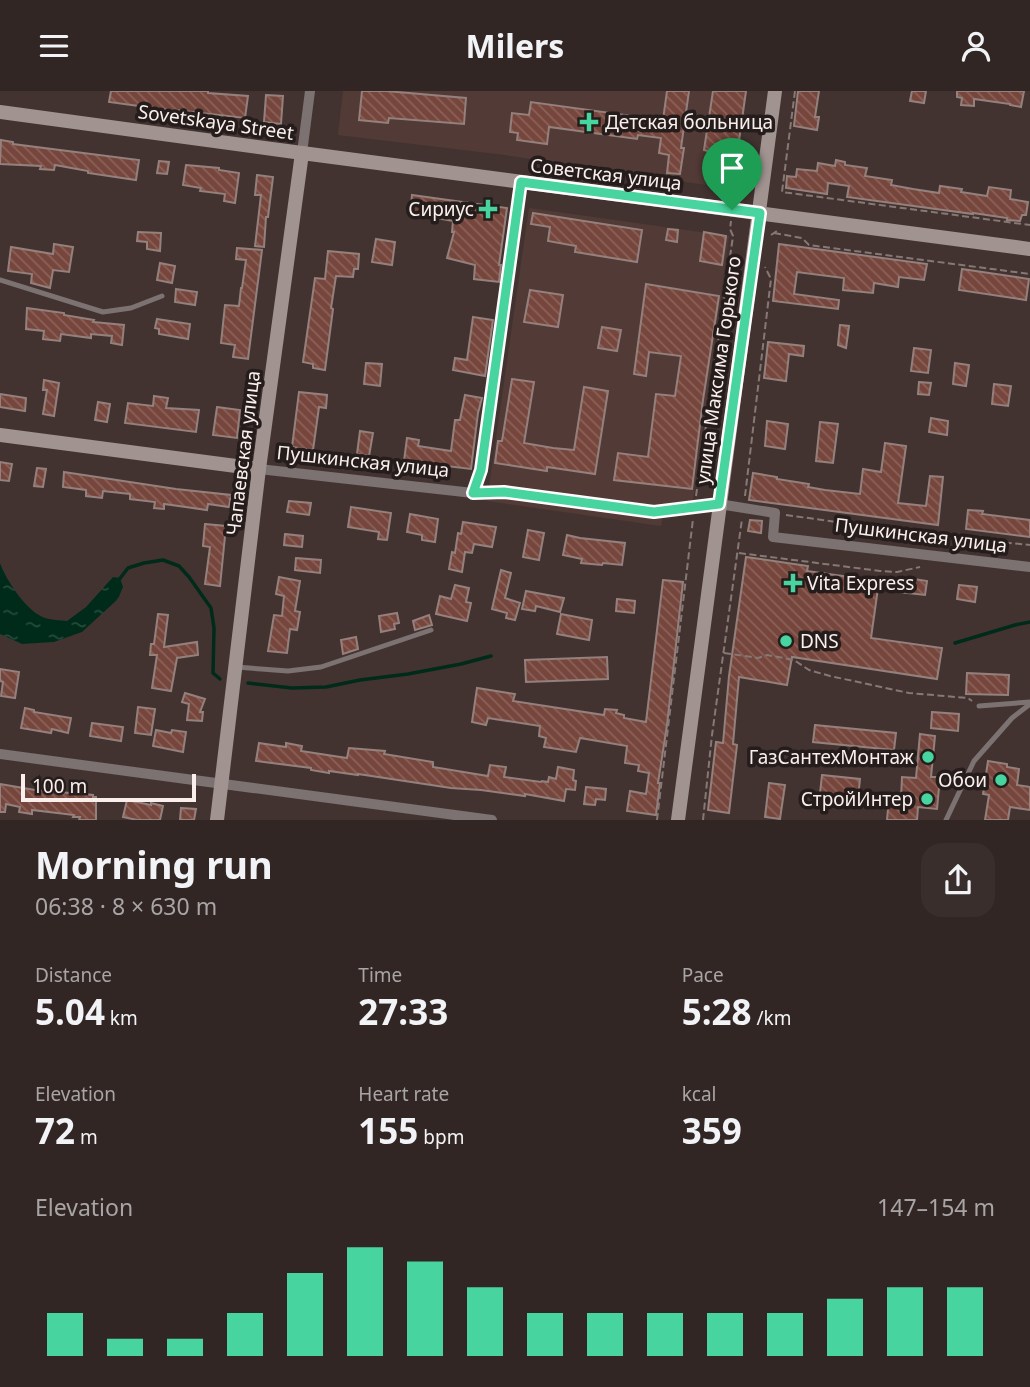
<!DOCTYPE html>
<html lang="en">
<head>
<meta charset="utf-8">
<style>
  :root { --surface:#322624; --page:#3a2e2c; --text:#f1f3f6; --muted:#a8a5a6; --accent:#47d49e }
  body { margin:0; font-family:"Noto Sans",sans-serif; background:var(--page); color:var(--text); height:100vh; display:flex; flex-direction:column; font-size:26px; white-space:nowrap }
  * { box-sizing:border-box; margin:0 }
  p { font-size:23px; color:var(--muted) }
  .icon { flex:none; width:38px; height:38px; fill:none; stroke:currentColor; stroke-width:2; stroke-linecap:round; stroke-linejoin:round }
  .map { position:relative; height:729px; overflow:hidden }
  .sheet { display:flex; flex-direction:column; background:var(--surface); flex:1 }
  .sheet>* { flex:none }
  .scale { position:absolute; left:21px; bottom:18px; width:175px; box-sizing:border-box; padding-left:7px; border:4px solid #faefed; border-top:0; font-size:19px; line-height:24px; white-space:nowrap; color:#faefed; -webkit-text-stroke:5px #241d1b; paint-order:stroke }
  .pin { position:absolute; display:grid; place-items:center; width:60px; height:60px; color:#fff; margin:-72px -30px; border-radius:50% 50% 50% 0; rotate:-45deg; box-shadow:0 0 7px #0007 }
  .pin .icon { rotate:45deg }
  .round { display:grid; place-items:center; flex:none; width:74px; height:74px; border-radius:21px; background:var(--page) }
  .head { display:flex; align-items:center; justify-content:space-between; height:119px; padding:0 35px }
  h1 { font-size:38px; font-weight:700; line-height:52px }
  .figures { display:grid; grid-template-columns:repeat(3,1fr); gap:10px; height:119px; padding:7px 35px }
  .figures div { display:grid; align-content:center }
  .figures b { font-size:35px; font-weight:700 }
  .figures small { font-size:19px; font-weight:400 }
  .figures p { font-size:19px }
  .chart { height:196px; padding:14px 35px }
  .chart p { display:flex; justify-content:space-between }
  .chart svg { width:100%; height:126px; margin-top:7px; stroke:var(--accent); stroke-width:6 }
  header { display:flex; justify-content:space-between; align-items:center; height:91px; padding:0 35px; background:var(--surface); font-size:32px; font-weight:700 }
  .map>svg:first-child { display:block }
  .built { fill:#523a36 }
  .water { fill:url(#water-ripples) }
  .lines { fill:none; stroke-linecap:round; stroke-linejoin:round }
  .stream { stroke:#002b1b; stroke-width:3.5 }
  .building { fill:url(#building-back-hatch); stroke:#94807c; stroke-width:2 }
  .path { stroke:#867875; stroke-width:2; stroke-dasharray:7 3.5; stroke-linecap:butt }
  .lane { stroke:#7b7271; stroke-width:5 }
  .street { stroke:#7b7271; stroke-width:10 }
  .secondary { stroke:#a19390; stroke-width:14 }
  .route-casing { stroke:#fff; stroke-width:14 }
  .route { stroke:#47d49e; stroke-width:9 }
  .poi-dot { fill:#47d49e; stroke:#241d1b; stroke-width:2.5 }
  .labels { text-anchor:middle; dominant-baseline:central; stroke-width:7; stroke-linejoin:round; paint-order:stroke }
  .street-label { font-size:19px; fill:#faefed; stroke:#241d1b }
  .poi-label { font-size:19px; fill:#faefed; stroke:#241d1b; text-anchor:end }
</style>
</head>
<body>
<header><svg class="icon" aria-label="menu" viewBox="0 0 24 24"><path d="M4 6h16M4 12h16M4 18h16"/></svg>Milers<svg class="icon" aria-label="person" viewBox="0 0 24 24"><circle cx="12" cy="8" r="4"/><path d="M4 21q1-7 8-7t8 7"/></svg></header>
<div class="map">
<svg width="1030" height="729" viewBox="0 0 1030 729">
  <defs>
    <pattern id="water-ripples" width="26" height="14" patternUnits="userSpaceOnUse" patternTransform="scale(1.75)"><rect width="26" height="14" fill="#002b1b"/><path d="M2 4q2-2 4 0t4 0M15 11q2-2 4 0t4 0" fill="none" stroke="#264a3c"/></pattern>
    <pattern id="building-back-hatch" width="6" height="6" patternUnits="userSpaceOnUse" patternTransform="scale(1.75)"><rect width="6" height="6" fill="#76463d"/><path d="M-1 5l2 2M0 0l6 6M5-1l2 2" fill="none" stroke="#8a6159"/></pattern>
  </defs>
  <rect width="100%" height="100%" fill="#433330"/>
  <!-- built -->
  <g class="built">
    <path d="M343,0H747L735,91L708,87L706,94L505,64L338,44Z"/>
    <path d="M529,117L729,145L692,417L664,422L661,435L487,410Z"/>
  </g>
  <!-- water -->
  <path class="water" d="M0,472C6,489 27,521 45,527C52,529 60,529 67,530L86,516L113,486L120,487L123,496L118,508L82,541L54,551L22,553L0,543Z"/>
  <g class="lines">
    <!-- stream -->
    <g class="stream">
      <path d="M118,490L128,477L144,472L163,469L179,475L189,486L211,517L214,537L213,582L220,588"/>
      <path d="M955,552L1015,534L1030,531"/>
      <path d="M248,592L292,597L326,596L360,589L408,583L461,573L491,565"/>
    </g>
  </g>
  <!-- building -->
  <g class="building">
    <path d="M111,0H208V2L248,5L245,27L176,19V20L109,11Z"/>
    <path d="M362,0H386L466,7L464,33L389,27L388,32L359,29Z"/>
    <path d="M667,0H689L681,57H684L680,83L667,82L669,64L659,62L661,47L638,44L637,48L549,36L547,53L517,49L518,42L510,41L512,22L529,24L531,11L640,26L639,33L662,36Z"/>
    <path d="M713,0H746L736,71H738L735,91L708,87L711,61L704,59Z"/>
    <path d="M798,0H819L815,26H819L817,39L794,35Z"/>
    <path d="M912,0H926L924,12L910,10Z"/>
    <path d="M957,0H1024L1021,16L1010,14V13L974,8V15L961,14L962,7L957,6Z"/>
    <path d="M266,4L283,5L281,33L264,31Z"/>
    <path d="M1,49L13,51V53L139,69L136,89L88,82V80L55,74L54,79L40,78L41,75L0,73Z"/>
    <path d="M836,69L845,71V74L867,77L865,85L892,89L891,94L913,98L939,102L940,95L962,98L961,101L987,105L989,96L1011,99L1010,108L1028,111L1026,124H1022L1020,130L1007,129V127L973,122V123L847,106L849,95L828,92L827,103L786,97L787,85L796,86L797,78L817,80L818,72L835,75Z"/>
    <path d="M159,70L169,71L167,83L157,82Z"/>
    <path d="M186,74L219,77V79L239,82L235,112L224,110L225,103L200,100L201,97L183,94Z"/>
    <path d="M257,84L273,86L268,126H266L264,156L255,155L261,104H255Z"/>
    <path d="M412,104L507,117L499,174H501L499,191L474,188L475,174L447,167L454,141H452L453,130L426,125L425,126L410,125Z"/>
    <path d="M533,122L642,139L637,171L575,161L576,155L548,150L550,136L531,133Z"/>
    <path d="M668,138L678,139L677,151L666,149Z"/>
    <path d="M138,141L161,142L160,160L147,158V151L137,150Z"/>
    <path d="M704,141L726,145L722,174L700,170Z"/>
    <path d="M376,148L395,151L392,174L372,171Z"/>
    <path d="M54,153L73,156L69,181L53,179L50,197L31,192L32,183L8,180L11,156L53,163Z"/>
    <path d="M779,153L927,173L924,189L899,186L898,196L874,192L873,202L843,199L844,187L797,181L794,203L839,209L838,218L773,210Z"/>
    <path d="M237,157L262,159L248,268L233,266L235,254L221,252L225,214L239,215L241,197H242L246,169L236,168Z"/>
    <path d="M328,160L359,163L358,178H354L353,186L336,185L331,217L333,218L325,279L313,277V273L303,271L315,187L325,188Z"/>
    <path d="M160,172L175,175L172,192L157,189Z"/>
    <path d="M962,178L1029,188L1026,209L959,199Z"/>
    <path d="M646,193L719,205L703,309L692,398L614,389L618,362L648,366L656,303L675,305L681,265L649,261L646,285L634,283Z"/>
    <path d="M176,198L197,201L195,214L175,211Z"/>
    <path d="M530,199L563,204L558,236L524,231Z"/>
    <path d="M27,217L64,222V224L94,229L93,231L124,234L122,254L111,252L112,245L91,243V247L61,243L60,250L43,248L44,240L26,238Z"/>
    <path d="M473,226L493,229L485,285L453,279L455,267L467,269Z"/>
    <path d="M157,228L190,233L188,248L159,243V238L155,237Z"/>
    <path d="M840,234L849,235L846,257L838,254Z"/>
    <path d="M602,236L621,239L617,260L598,257Z"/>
    <path d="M768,251L804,255L803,265L789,263L786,290L764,287Z"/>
    <path d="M914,257L931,259L928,282L911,280Z"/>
    <path d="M366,272L382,273L380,295L364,293Z"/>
    <path d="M955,272L969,274L966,295L953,293Z"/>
    <path d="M512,288L534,291L524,352L553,357L574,359L584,296L608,300L595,383L547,376V380L495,372L498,350H502Z"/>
    <path d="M44,289L59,292L54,325L43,323L47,299H43Z"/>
    <path d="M919,291L931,292L929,304L918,303Z"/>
    <path d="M994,293L1011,295L1008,315L992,313Z"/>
    <path d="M299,301L327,304L326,317L319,316L313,359L292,356Z"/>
    <path d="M0,303L26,307L25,320L0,316Z"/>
    <path d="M465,304L482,307L478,322L471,378L404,370L407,347L419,349L418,355L451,360L455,329H460Z"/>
    <path d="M154,305L168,307L166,317L199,319L196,341L125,332L128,312L153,315Z"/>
    <path d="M98,311L110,313L107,331L95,329Z"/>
    <path d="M217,316L240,319L237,347L213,344Z"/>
    <path d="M931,327L948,330L947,344L929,341Z"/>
    <path d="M767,330L788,333L785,358L765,355Z"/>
    <path d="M820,331L838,333L833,372L816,370Z"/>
    <path d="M360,340L373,342L369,365L357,363Z"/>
    <path d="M885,352L906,355L898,412L926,415L930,385L943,386L938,434L749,409L753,382L777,386V388L809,393L808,396L825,399L860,403L863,378L881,381Z"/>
    <path d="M0,371L12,373L9,390L0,389Z"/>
    <path d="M37,377L46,378L43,396L34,395Z"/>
    <path d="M64,381L176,398L231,404L229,416L208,413L207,419L164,413V418L154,417L155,411L130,408V403L103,400L102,407L86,405V399L63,396Z"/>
    <path d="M289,410L311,412L309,424L287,421Z"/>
    <path d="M351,416L391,422L387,449L378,448L379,441L348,436Z"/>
    <path d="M968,419L983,420L982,423L1030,429V446L966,438Z"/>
    <path d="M410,423L438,428L435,451L422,449V444L407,441Z"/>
    <path d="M750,429L762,430L761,442L748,440Z"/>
    <path d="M463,431L496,436L492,456L474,453L472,462L465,461L462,481L449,478L452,461L455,462L458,442L461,443Z"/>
    <path d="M205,433L226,435L220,495L205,493L210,456L203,455Z"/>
    <path d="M528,439L544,442L539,469L523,466Z"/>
    <path d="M285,443L303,445L302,456L284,454Z"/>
    <path d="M567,444L580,447L625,452L622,474L603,472L602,474L581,472L582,468L563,464Z"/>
    <path d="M746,466L808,475L807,480L879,490L871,547L942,557L937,588L792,566L787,594L739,586L733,653L737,654L729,722L708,719L716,651L723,652L729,585Z"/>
    <path d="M296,467L321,469L320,482L295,479Z"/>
    <path d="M501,479L511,482L505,507L520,512L515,529L506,527L507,522L492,518Z"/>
    <path d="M279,486L300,490L295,520L300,521L297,539L290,538L287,562L268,560L274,524L282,525L284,505L276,503Z"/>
    <path d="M901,486L927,490L925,504L899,501Z"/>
    <path d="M663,489L683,491L667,634L658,692H660L656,724L627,720L630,700L646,703L649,682L638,680L639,674L625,672L627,655L580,647L576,661L544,656L546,647L539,645L540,635L488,627L486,634L472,631L477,597L515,603L513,610L604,624L605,618L617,619L616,622L624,624V627L646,631Z"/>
    <path d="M455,494L469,497L466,511L471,512L467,530L436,523L440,505L451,508Z"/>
    <path d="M959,494L977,496L975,511L957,508Z"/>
    <path d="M526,500L564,507L560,521L536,515L535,520L522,518Z"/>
    <path d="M617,508L635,510L634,522L616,520Z"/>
    <path d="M397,522L399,532L394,533L395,538L381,541L379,525Z"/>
    <path d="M158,523L168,524L164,556L197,551L198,564L177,567L171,600L152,597L157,564H150L151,553H154Z"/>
    <path d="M561,523L592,529L589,549L557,543Z"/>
    <path d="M429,524L432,534L415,539L413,530Z"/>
    <path d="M356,546L358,558L343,563L341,549Z"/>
    <path d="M607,566L608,588L526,591L525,569Z"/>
    <path d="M0,578L19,581L15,607L1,605L3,591L0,590Z"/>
    <path d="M967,582L1009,584L1008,604L966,603Z"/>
    <path d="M185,602L205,608L200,621H203L202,630L187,629L189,613L182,611Z"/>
    <path d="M138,616L155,618L151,644L135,642Z"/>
    <path d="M25,617L34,619V621L71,627L68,642L52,638L51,642L21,637Z"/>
    <path d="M932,621L959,623L958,640L931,637Z"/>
    <path d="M92,632L123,636L121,650L90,645Z"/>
    <path d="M815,634L896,642L894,659L813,651Z"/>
    <path d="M156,639L171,642L172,639L186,641L183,661L153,655Z"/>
    <path d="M920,643L935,645L931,686H940L937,718L918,716L917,729H887L889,707L901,708L902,686L916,687Z"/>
    <path d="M259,652L286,656V652L302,655L301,660L347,667L349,657L385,660L384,663L433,671V676L488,685L490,674L506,676L504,686L541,691L542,690L548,691L549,686L556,688L558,676L574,679L573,689L576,690L575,699L566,698L564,710L525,703V705L481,699L451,697L358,683V684L329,680V682L311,679V677L256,670Z"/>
    <path d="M988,670L1007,673V676L1019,678L1017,694L1030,696V719L1010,716L1008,729H985L989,704L983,703Z"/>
    <path d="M822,684L860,688L857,717L819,712Z"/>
    <path d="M769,692L785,694L780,728L765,726Z"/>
    <path d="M0,693L35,699L93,704V706H96V729H79L80,726H73L74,724L32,719V723L19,721L20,716L6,713L5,721H0Z"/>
    <path d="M586,696L606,698L605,709L596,708L595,714L584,713Z"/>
    <path d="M127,709L151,714V712L163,715L160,729H137L123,726Z"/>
    <path d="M181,717L196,718L194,729H180Z"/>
  </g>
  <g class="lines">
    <!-- path -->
    <g class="path">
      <path d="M795,0L782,101L1030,134"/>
      <path d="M774,142L802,147L809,154L1030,183"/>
      <path d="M771,144L777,140"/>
      <path d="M696,405L733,145L730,138L731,130"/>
      <path d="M745,405L771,188L765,176"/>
      <path d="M786,424L939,445L1030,454"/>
      <path d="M739,462L880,480L897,481L920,476"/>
      <path d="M724,562L758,567L767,564L794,569L809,579L830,585L909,602L968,607L972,610"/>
      <path d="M657,729L693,428"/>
      <path d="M703,729L712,644L742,428"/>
    </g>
    <!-- lane -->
    <g class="lane">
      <path d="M0,189L103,221L131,217L162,205"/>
      <path d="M236,576L288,580L321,576L431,539"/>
      <path d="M979,615L1030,611"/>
      <path d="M946,729L974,670L1012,627L1030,613"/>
    </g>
    <!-- street -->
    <g class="street">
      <path d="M302,62L310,0"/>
      <path d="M259,378L473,402L504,401L654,421L719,413L775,422L773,446L1030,476"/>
      <path d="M473,402L481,378L521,91"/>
      <path d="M0,663L492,729"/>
    </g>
    <!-- secondary -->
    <g class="secondary">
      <path d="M0,21L302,62L1030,158"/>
      <path d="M0,344L259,378"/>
      <path d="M217,729L259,378L302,62"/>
      <path d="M678,729L775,0"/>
    </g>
  </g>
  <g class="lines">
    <!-- route casing -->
    <g class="route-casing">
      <path id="route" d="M521,91L760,122L719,413L654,421L504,401L473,402L481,379Z"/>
    </g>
    <!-- route -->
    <use href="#route" class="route"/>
  </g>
  <!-- markers -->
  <g class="poi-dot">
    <path d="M585.5 20.5h7v7h7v7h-7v7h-7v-7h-7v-7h7z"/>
    <path d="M484.5 107.5h7v7h7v7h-7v7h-7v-7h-7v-7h7z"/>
    <path d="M789.5 481.5h7v7h7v7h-7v7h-7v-7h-7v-7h7z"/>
    <circle cx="786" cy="550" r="7"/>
    <circle cx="928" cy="666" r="7"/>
    <circle cx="1001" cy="689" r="7"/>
    <circle cx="927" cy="708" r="7"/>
  </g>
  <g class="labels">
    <!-- street labels -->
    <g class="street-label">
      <text transform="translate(216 31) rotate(8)">Sovetskaya Street</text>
      <text transform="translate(606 83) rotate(7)">Советская улица</text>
      <text transform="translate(718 279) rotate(-82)">улица Максима Горького</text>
      <text transform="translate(243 362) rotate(-83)">Чапаевская улица</text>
      <text transform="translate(363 370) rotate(6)">Пушкинская улица</text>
      <text transform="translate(921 444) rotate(7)">Пушкинская улица</text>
    </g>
    <!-- poi labels -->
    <g class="poi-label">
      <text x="605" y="31" text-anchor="start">Детская больница</text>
      <text x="474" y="118">Сириус</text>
      <text x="807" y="492" text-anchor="start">Vita Express</text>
      <text x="800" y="550" text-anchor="start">DNS</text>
      <text x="914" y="666">ГазСантехМонтаж</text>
      <text x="987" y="689">Обои</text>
      <text x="913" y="708">СтройИнтер</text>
    </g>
  </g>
</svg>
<div class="scale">100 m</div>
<div class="pin" style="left:732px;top:119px;background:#1e9e55"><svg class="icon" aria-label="arrive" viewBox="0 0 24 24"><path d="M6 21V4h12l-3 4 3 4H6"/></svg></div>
</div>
<section class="sheet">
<div class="head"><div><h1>Morning run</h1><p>06:38 · 8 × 630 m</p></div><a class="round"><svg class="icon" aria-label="share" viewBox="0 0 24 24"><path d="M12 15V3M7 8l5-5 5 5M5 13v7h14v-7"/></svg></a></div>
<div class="figures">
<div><p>Distance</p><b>5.04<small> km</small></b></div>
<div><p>Time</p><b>27:33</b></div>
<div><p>Pace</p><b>5:28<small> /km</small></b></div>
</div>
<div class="figures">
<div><p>Elevation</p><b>72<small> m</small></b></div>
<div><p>Heart rate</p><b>155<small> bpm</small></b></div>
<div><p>kcal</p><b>359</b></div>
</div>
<div class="chart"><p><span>Elevation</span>147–154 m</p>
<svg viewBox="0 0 160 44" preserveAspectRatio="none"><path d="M5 44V29M15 44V38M25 44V38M35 44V29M45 44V15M55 44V6M65 44V11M75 44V20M85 44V29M95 44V29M105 44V29M115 44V29M125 44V29M135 44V24M145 44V20M155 44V20"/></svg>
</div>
</section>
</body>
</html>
